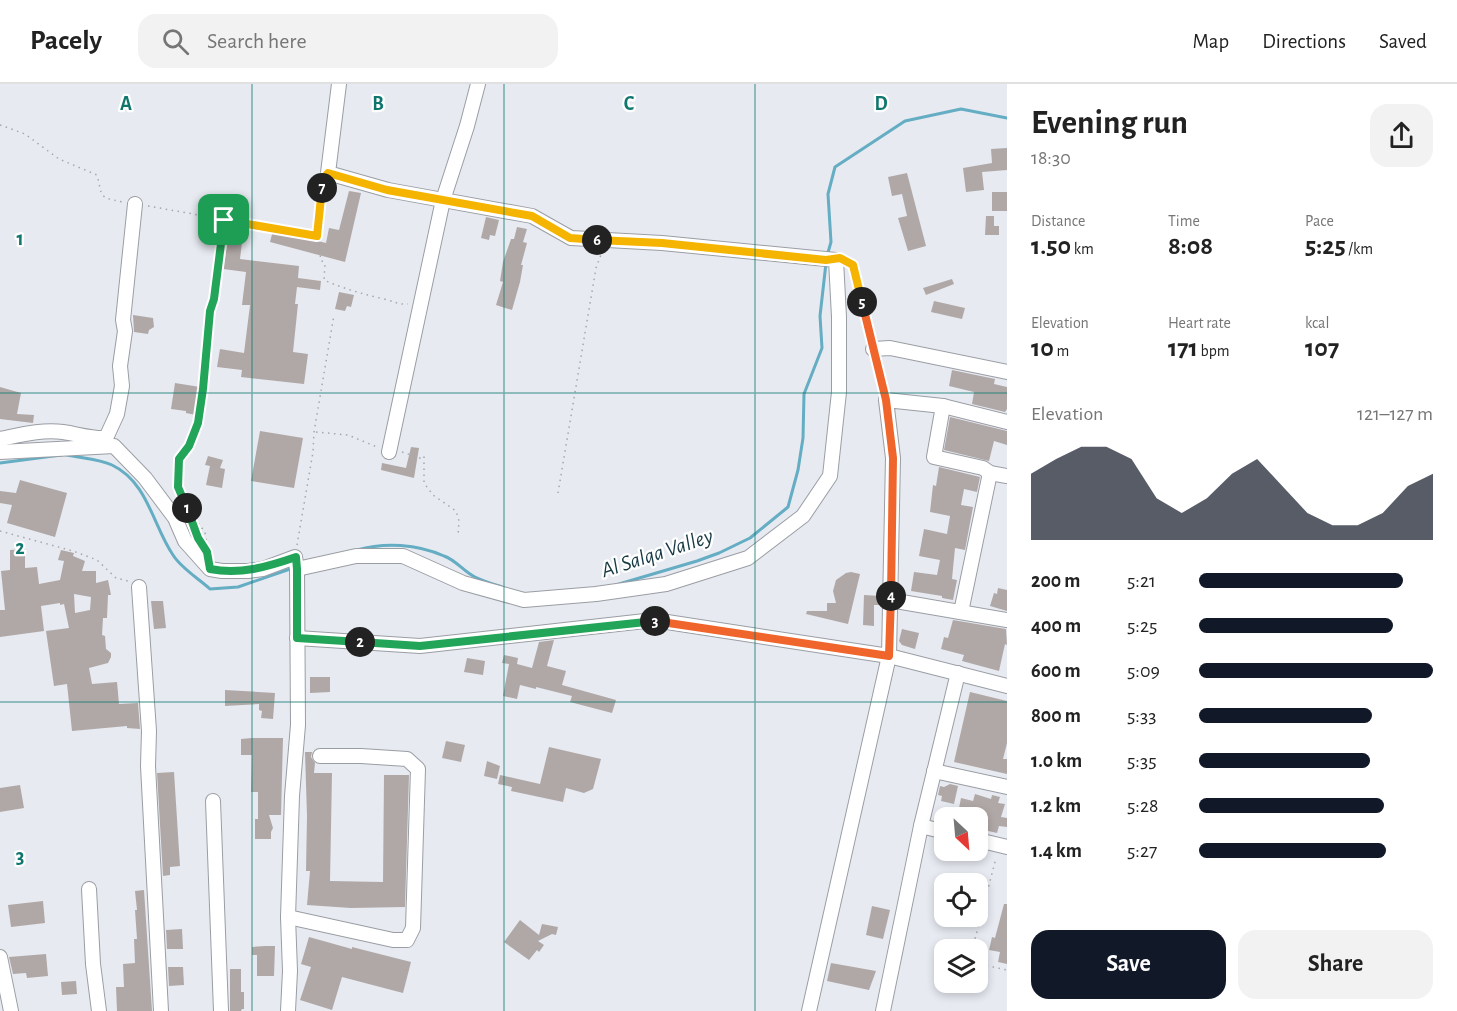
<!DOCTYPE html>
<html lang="en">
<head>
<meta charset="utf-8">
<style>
  :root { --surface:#fff; --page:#f2f2f2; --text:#222; --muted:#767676; --line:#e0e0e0; --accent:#111827 }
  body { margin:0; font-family:"Alegreya Sans",sans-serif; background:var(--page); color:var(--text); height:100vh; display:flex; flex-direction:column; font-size:22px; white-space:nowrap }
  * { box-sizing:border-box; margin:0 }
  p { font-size:20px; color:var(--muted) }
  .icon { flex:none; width:33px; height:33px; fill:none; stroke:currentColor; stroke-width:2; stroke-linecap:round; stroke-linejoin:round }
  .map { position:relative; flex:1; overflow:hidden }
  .side { display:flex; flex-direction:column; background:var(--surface); width:450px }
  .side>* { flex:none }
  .needle { width:39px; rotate:154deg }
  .controls { position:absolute; left:934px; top:723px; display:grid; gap:12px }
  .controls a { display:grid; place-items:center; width:54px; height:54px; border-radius:12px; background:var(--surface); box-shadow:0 3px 9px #0003; font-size:30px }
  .pin { position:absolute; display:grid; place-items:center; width:51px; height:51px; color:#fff; margin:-26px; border-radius:12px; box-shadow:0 3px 9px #0006 }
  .km { position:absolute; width:30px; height:30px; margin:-15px; border-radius:50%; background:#222; color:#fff; font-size:16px; line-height:30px; text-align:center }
  .round { display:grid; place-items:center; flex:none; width:63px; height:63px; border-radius:18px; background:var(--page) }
  .head { display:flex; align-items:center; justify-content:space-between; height:102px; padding:0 24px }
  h1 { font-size:33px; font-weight:600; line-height:45px }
  .stats { display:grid; grid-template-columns:repeat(3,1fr); gap:9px; height:102px; padding:6px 24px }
  .stats div { display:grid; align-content:center }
  .stats b { font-size:26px; font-weight:600 }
  .stats small { font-size:16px; font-weight:400 }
  .stats p { font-size:16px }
  .chart { height:168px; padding:12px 24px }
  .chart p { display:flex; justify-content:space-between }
  .chart svg { width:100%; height:108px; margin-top:6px; fill:var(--accent); opacity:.7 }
  .cta { display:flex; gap:12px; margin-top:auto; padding:12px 24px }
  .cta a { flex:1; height:69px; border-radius:18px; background:var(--accent); color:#fff; font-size:24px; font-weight:600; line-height:69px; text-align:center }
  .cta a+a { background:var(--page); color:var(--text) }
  ul { padding:0 24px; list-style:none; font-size:20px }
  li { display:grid; grid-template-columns:96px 72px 1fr; align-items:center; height:45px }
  li i { height:15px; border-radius:8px; background:var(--accent) }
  header { display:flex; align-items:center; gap:36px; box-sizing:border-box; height:84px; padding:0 30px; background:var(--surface); border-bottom:2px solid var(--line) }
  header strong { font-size:28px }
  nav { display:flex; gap:33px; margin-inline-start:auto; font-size:21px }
  .search { width:420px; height:54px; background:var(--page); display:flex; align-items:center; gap:15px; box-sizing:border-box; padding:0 21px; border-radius:18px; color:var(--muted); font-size:22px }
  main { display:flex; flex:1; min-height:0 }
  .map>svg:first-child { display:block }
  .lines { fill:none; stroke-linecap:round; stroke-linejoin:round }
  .stream { stroke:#64adc3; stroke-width:3 }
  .building { fill:#b0a8a7; fill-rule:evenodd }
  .minor-casing { stroke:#9a9ea4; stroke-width:16 }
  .path { stroke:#a5a7ad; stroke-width:1.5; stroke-dasharray:1.5 4.5; stroke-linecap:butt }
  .minor { stroke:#fff; stroke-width:14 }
  .split-1-casing { stroke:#fff; stroke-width:12 }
  .split-2-casing { stroke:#fff; stroke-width:12 }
  .split-3-casing { stroke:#fff; stroke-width:12 }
  .split-4-casing { stroke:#fff; stroke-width:12 }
  .split-5-casing { stroke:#fff; stroke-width:12 }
  .split-6-casing { stroke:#fff; stroke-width:12 }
  .split-7-casing { stroke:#fff; stroke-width:12 }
  .split-8-casing { stroke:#fff; stroke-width:12 }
  .split-1 { stroke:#22a559; stroke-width:8 }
  .split-2 { stroke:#22a559; stroke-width:8 }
  .split-3 { stroke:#22a559; stroke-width:8 }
  .split-4 { stroke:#f0652b; stroke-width:8 }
  .split-5 { stroke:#f0652b; stroke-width:8 }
  .split-6 { stroke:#f5b400; stroke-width:8 }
  .split-7 { stroke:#f5b400; stroke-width:8 }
  .split-8 { stroke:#f5b400; stroke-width:8 }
  .grid { fill:none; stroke:#0f766e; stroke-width:1.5; stroke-opacity:0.55 }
  .labels { text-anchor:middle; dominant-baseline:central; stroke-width:4.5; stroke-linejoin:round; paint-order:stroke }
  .water-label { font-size:22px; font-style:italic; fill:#163943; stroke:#fff }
  .grid-label { font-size:20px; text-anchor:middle; font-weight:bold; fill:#0f766e; stroke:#fff; stroke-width:4.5; stroke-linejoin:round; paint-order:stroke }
</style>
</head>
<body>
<header>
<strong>Pacely</strong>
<div class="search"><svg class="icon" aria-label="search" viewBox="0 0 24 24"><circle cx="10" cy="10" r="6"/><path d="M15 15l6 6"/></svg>Search here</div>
<nav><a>Map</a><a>Directions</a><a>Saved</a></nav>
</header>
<main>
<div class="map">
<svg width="1007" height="927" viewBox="0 0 1007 927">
  <rect width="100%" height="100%" fill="#e7eaf1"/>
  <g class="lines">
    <!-- stream -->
    <g class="stream">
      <path d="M827,172L831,158L828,110L835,83L905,37L961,25L1007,34"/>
      <path d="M67,371C81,374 100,375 112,381C148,398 153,442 173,471C181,484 199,495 210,505L238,503L293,484"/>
      <path d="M0,379L61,371"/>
      <path d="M357,466C385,458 417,460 444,472C456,476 464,488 475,493C483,497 493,500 502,503"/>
      <path d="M619,500L697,477L719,469L750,454L788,423L798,386L803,354L804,310L822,264L820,232L826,179"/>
    </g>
  </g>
  <!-- building -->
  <g class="building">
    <path d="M1007,64V86L982,88L984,106L966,108L963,84L992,79L991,65Z"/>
    <path d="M907,89L926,162L908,167L898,134L907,132L902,110L892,112L888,93Z"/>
    <path d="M349,107L361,109L345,178L270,158L273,146L326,159L329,144L339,146Z"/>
    <rect x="992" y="108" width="15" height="19"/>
    <path d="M986,132H994V142H999V151H985Z"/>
    <path d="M486,133L499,136L495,152L490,151L489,156L481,154Z"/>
    <path d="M517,143L527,145L523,158L527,159L521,181H523L520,198L512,226L496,221L503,198L500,197L503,178L511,155H514Z"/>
    <path d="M228,156L242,158L240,175L299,182L298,194L321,197L320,206L297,203L295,220H298L293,268L308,270L304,300L241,293L242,286L217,283L220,265L244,269L250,221H242L246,188L223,185Z"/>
    <path d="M952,195L954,200L926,211L923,204Z"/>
    <path d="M339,208L354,211L351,223L347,222L345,227L335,225Z"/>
    <path d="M934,217L965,224L962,235L931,228Z"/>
    <path d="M133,231L153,234L154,243L149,246L148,250L134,248Z"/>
    <path d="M952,286L995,295L994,300L1007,303V325L1005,328L972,320L974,308L949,302Z"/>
    <path d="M175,299L200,303L196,331L186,329V327L171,325Z"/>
    <path d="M0,303L21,309L17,330L34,331L33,339L0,335Z"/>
    <path d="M950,333L1007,347V361L994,357L989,377L944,366Z"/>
    <path d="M260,347L303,354L294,404L251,397Z"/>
    <path d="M411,363L419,364L414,394L381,386L382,379L406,384Z"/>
    <path d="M208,372L223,376L220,384L225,385L222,404L206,401L210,382L205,381Z"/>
    <path d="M939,383L980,393L977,408L964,405L961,421L973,423L965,466L955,464L952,495L957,496L953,516L942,514V512L911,507L914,488L937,491L940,476L919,472L924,445L947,450L950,432L930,428L933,401L936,402Z"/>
    <path d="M20,396L67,409L55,453L7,439L12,421L0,419V407L16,409Z"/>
    <path d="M25,465V484L37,483L39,500L60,496L64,477L58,476L61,466L74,469L73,472L85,477L82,487H96V499L108,496L111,511H108L107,534H103L102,551L105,552L106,565L111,569V573L108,579L89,584L92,600L117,598L119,620L138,619L140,645L127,644V642L72,647L67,600L54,602L46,547L69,544L64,520L60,521V519L41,522L44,547L0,553V526H5L1,487L10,486V466ZM74,510L91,513L90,526L75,529Z"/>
    <path d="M851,488L860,490L848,540L806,530L807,527H827V519H836L833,507L836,496L846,489Z"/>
    <path d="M998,504L1007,506V527L990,522L994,509L997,510Z"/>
    <path d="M864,511L881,512L880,521H874V542L863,541Z"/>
    <path d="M151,517H163L166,544L154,545Z"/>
    <path d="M953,536L1006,545L1007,561L1005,560L999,587L962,577L964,571L941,565L944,553L948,554Z"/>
    <path d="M902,545L919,549L915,565L902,561L899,557Z"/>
    <path d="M554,556L547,582L566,587L562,601L616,616L612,629L570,618L572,612L536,603V605L520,601L517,615L503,612L509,580L502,579L504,571L518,574L517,580L532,584L539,558Z"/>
    <path d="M467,574L485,577L483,591L464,588Z"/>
    <path d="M310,593H330V608L310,609Z"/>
    <path d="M225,606L275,609L273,635L261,634L262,627L259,626V620L225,622Z"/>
    <path d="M970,608L1007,617V659L1003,675H1007V690L954,678Z"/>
    <path d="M252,654H283L281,731H269L273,744L271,748V755H255V735H258V708H251L252,671H241V655Z"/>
    <path d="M446,657L465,661L461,678L442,674Z"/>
    <path d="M549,663L601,675L593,705L584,709L566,704L563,718L511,707L512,703L498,700L500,691L540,700Z"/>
    <path d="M305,668H312L311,673L315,679L314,689H332L330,797L383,798L384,691H409L405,823L351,824L307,821L310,787H306L307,732Z"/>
    <path d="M487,677L500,682L497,695L484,692Z"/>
    <path d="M174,688L180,782L170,783V791L163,792L157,689Z"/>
    <path d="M950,700L958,702L954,720L941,717L942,712L938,711L940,702L944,703Z"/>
    <path d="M20,701L24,724L0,728V704Z"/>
    <path d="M975,710L991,715L992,711L1000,713L998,719L1005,720L1001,733L1007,734V743L999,742L997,749L984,746L985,740L978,738V734H957L961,714L973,717Z"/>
    <path d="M144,806L152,927H117L116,903H124L123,880L135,879L134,855H137L135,826H137L135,807Z"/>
    <path d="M43,817L45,839L11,843L8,821Z"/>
    <path d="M1004,820H1007V880L998,878L1000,868L989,866L992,853L995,854Z"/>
    <path d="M872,822L890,826L883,855L866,851Z"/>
    <path d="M520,836L539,851L542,840L558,843L556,851L552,850L538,857L544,861L539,868L537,866L529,876L504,858Z"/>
    <path d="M182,845L183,865H167L166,846Z"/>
    <path d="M309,853L352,865V863L411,878L403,909L342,893L332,926L300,916L311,883L301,880Z"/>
    <path d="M265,862H275L274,892H257V871H252V863Z"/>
    <path d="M46,870L48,892L27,894L26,889L13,890L9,873Z"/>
    <path d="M831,879L876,887L869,906L827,897Z"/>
    <path d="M168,883H183L184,901L169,902Z"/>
    <path d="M230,885H241V908H244V925H242L241,927H230Z"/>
    <path d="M76,897L77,910L62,911L61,898Z"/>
  </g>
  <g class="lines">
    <!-- minor casing -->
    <g class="minor-casing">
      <g id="minor">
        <path d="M873,265L890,264L1007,288"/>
        <path d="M943,322L934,373L983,384L990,389L1007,392"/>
        <path d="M0,355C20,351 42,345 63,348C78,350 91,355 106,354L117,330L122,302L120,282L125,247L123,236L135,120"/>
        <path d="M0,368L114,362L145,394L175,434L185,457L210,485L222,487H248L263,485L295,473L297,485L298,641L292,712L288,833L290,887L288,927"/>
        <path d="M389,368L443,116L467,42L478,0"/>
        <path d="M297,485L356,472H403L463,499L524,516L596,510L666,500L748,474L803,432L830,392L839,308V233L836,176L662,159L571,154L532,132L388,106L328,89L339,0"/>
        <path d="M139,503L149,647L148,682L161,927"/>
        <path d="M890,516L1007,536"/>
        <path d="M961,528L990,389"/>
        <path d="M297,554L420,562L654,536L889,572L1007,602"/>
        <path d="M934,687L1007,703"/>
        <path d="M213,717L221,927"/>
        <path d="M921,742L945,748"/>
        <path d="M978,756L1007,763"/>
        <path d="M89,805L93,880L99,927"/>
        <path d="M288,833L393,856H407L413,844L418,685L407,675L361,672H320"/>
        <path d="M0,873L11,927"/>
        <path d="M809,927L889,572L893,374L886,316L943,322L1007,338"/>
        <path d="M883,927L921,742L958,589"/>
      </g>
    </g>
    <!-- path -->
    <g class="path">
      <path d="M0,41L25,50L59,75L97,91C103,113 97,113 123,118"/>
      <path d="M148,122L317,152L323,101"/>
      <path d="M317,154L321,167L320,175L325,180L324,196C344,205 363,210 384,215C393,217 399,221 408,220"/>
      <path d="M849,179L853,181L871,254"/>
      <path d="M876,276L883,306"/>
      <path d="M316,348L348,351L377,363"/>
      <path d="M402,368L420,374L424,372V399L433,411L456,427L459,437L458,452"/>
      <path d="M558,409L596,184L602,168"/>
      <path d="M191,431L197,452"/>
      <path d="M0,447L73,467L97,476L116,494L128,497"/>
      <path d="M297,461L313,368L314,348L334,231"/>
      <path d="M207,462L205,448L191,430L178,403L179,375L189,361L198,339L203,305L210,227L214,215L224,137"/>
      <path d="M977,866L974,859L996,774"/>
      <path d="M978,867L984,881L1007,886"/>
    </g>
    <!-- minor -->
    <use href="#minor" class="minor"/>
  </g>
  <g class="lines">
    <!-- split-1 casing -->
    <g class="split-1-casing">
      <path id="split-1" d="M187,424L178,403L179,375L189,362L198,339L203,305L210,227L214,215L224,136"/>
    </g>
    <!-- split-2 casing -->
    <g class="split-2-casing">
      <path id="split-2" d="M187,424L198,454L207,468L210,485C240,491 267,483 296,473L297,485V554L360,558"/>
    </g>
    <!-- split-3 casing -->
    <g class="split-3-casing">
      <path id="split-3" d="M360,558L420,562L655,537"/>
    </g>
    <!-- split-4 casing -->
    <g class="split-4-casing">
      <path id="split-4" d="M655,537L889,572L891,512"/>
    </g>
    <!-- split-5 casing -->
    <g class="split-5-casing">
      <path id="split-5" d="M862,218L886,316L893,374L891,512"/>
    </g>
    <!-- split-6 casing -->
    <g class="split-6-casing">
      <path id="split-6" d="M597,156L662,159L826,176L840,174L853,181L862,218"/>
    </g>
    <!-- split-7 casing -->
    <g class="split-7-casing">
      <path id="split-7" d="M322,104L323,95L328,89L387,106L532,132L570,154L597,156"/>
    </g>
    <!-- split-8 casing -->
    <g class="split-8-casing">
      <path id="split-8" d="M224,136L317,152L322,104"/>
    </g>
    <!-- split-1 -->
    <use href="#split-1" class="split-1"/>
    <!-- split-2 -->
    <use href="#split-2" class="split-2"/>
    <!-- split-3 -->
    <use href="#split-3" class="split-3"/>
    <!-- split-4 -->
    <use href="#split-4" class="split-4"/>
    <!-- split-5 -->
    <use href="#split-5" class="split-5"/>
    <!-- split-6 -->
    <use href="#split-6" class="split-6"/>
    <!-- split-7 -->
    <use href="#split-7" class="split-7"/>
    <!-- split-8 -->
    <use href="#split-8" class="split-8"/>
  </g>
  <!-- grid -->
  <path class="grid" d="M252,0V927M504,0V927M755,0V927M0,309H1007M0,618H1007"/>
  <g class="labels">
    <!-- water labels -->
    <g class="water-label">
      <text transform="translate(657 469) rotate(-18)">Al Salqa Valley</text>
    </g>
  </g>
  <g class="grid-label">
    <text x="126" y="26">A</text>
    <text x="378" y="26">B</text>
    <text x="629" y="26">C</text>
    <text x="881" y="26">D</text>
    <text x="20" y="161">1</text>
    <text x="20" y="470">2</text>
    <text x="20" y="779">3</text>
  </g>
</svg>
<div class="controls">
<a><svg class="needle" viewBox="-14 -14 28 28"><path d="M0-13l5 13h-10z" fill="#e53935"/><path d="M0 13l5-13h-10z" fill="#767676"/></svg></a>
<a><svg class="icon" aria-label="locate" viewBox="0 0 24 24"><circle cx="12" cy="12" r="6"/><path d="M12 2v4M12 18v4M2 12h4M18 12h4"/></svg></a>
<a><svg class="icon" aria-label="layers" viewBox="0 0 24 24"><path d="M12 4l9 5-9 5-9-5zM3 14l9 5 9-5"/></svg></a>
</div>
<div class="pin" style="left:224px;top:136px;background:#1e9e55"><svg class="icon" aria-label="arrive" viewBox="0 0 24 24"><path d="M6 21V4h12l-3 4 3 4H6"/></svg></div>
<b class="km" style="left:187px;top:424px">1</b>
<b class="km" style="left:360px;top:558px">2</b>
<b class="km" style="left:655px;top:537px">3</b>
<b class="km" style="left:891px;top:512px">4</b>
<b class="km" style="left:862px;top:218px">5</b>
<b class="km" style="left:597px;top:156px">6</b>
<b class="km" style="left:322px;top:104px">7</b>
</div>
<section class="side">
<div class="head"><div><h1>Evening run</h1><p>18:30</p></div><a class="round"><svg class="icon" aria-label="share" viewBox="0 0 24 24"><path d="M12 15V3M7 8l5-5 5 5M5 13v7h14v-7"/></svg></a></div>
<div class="stats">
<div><p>Distance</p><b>1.50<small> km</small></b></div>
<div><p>Time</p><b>8:08</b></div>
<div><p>Pace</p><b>5:25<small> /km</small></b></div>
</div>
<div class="stats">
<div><p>Elevation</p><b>10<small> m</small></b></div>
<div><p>Heart rate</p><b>171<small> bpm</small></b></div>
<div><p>kcal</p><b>107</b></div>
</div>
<div class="chart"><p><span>Elevation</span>121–127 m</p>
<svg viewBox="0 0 160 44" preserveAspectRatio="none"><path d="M0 44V17L10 11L20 6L30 6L40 11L50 27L60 33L70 27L80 17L90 11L100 22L110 33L120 38L130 38L140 33L150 22L160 17V44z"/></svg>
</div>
<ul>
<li><b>200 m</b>5:21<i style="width:87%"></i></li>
<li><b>400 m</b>5:25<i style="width:83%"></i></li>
<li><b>600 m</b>5:09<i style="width:100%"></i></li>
<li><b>800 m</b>5:33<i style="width:74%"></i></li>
<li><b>1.0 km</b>5:35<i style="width:73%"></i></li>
<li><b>1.2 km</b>5:28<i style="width:79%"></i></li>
<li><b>1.4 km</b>5:27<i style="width:80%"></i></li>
</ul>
<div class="cta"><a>Save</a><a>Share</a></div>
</section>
</main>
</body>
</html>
